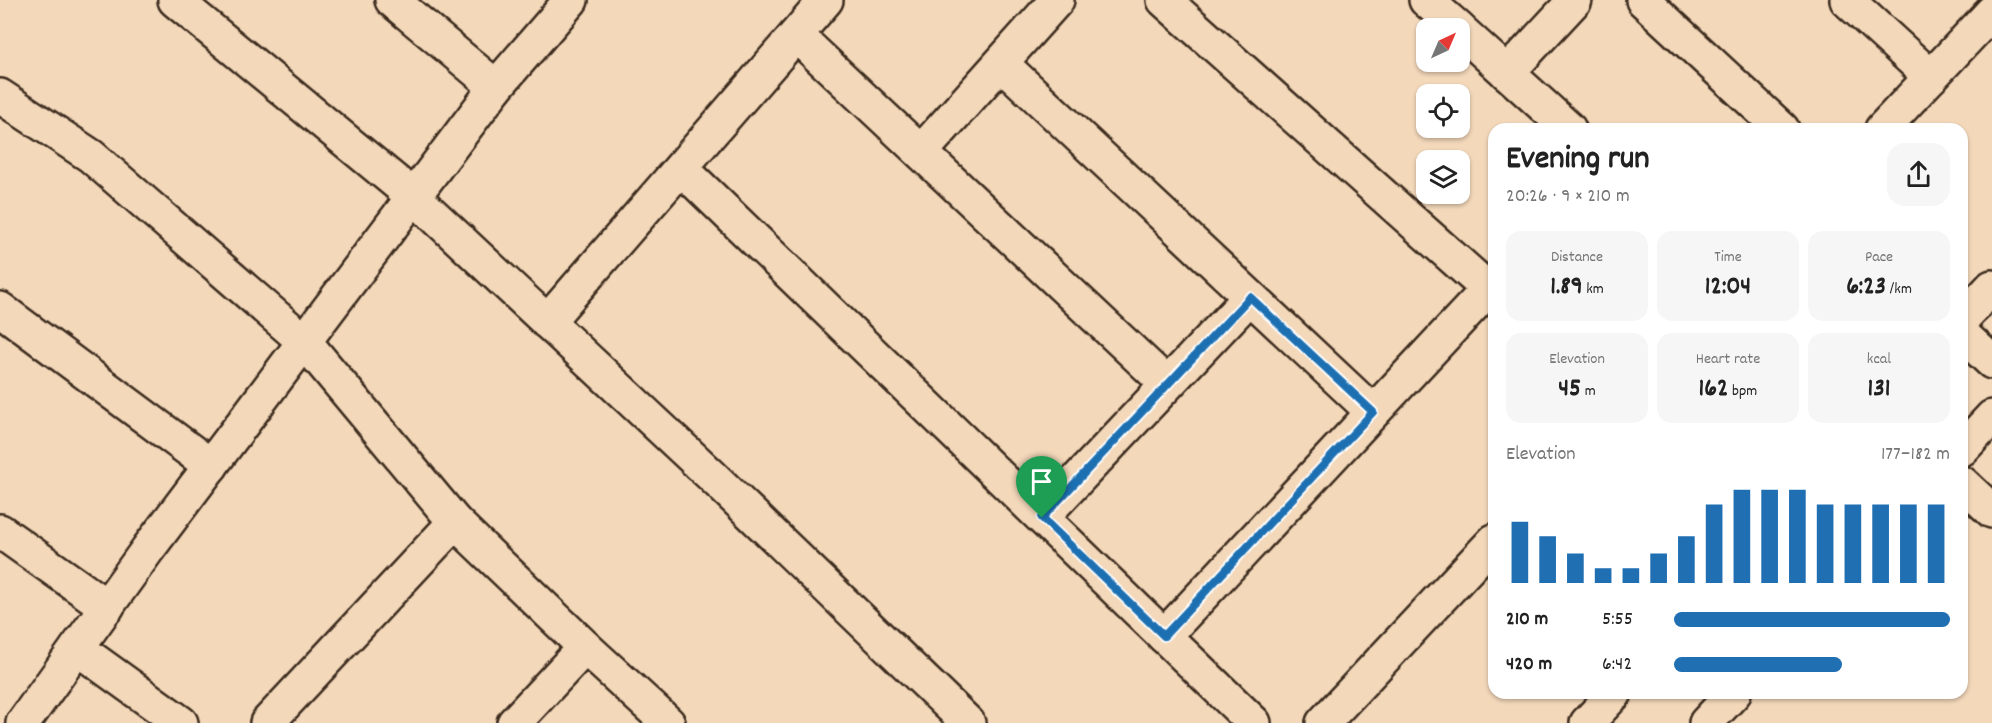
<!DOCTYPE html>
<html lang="en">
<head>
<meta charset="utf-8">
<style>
  :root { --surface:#fff; --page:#f6f6f6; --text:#222; --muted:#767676; --accent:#1f6fb2 }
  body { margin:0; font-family:Dekko,sans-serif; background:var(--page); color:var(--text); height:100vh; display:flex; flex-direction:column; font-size:22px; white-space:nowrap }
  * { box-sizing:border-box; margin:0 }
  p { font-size:20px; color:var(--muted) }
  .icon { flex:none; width:33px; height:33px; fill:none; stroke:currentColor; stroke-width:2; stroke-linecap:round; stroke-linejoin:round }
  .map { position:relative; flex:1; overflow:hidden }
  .sheet { position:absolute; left:1488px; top:123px; width:480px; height:576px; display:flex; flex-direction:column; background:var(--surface); border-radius:18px; box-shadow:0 2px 4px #0004 }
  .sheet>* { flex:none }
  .needle { width:39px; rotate:44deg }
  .buttons { position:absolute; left:1416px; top:18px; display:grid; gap:12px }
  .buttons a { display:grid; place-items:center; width:54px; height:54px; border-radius:12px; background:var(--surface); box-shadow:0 2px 4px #0004; font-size:30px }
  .pin { position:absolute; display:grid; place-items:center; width:51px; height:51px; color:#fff; margin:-62px -26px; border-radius:50% 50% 50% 0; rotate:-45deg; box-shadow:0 0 6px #0007 }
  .pin .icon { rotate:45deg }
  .round { display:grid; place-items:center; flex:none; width:63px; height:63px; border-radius:18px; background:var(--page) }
  .headline { display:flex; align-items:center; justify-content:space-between; height:102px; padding:0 18px }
  h1 { font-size:33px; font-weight:800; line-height:45px }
  .stats { display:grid; grid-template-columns:repeat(3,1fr); gap:9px; height:102px; padding:6px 18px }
  .stats div { display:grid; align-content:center; border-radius:15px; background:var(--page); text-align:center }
  .stats b { font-size:26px; font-weight:800 }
  .stats small { font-size:16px; font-weight:400 }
  .stats p { font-size:16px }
  .chart { height:168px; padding:12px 18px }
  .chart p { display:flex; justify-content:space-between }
  .chart svg { width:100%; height:108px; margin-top:6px; stroke:var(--accent); stroke-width:6 }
  ul { padding:0 18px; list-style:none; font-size:20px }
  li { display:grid; grid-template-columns:96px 72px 1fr; align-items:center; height:45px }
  li i { height:15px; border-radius:8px; background:var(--accent) }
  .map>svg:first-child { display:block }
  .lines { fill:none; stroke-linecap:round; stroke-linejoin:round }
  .street-casing { stroke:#3b2a1e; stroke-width:38 }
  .secondary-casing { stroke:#3b2a1e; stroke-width:38 }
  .street { stroke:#f3d8ba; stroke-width:33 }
  .secondary { stroke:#f3d8ba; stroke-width:33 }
  .route-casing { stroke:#fff; stroke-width:12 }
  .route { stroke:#1f6fb2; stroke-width:8 }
</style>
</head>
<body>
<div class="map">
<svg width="1992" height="723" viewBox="0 0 1992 723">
  <rect width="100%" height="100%" fill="#f3d8ba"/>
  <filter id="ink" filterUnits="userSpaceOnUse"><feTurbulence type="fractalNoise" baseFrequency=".0167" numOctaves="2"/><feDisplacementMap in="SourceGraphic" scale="12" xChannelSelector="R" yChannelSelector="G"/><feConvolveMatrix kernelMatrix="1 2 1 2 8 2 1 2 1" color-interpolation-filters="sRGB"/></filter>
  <g filter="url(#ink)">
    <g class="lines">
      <!-- street casing -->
      <g class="street-casing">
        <g id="street">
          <path d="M392,0L496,87"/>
          <path d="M1164,0L1488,289"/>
          <path d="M1426,0L1458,28"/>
          <path d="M1643,0L1782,129"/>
          <path d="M1847,0L1931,77"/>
          <path d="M1460,30L1569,129"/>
          <path d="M796,35L1167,384"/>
          <path d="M1002,64L1373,412"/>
          <path d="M1507,73L1575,0"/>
          <path d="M0,96L91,156L305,342L455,522L585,647L668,723"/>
          <path d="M1882,129L1992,12"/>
          <path d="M921,152L1057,0"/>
          <path d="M681,168L1254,723"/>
          <path d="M0,309L211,466"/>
          <path d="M547,322L826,0"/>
          <path d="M1962,334L1992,362"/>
          <path d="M1962,483L1992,511"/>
          <path d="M1042,517L1250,297"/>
          <path d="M0,531L107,607"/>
          <path d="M1164,636L1494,283"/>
          <path d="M77,648L181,723"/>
          <path d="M23,723L148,549L496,87L571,0"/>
          <path d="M267,723L455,522"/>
          <path d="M514,723L585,647"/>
          <path d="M1323,723L1494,541"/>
        </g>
      </g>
      <!-- secondary casing -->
      <g class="secondary-casing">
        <g id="secondary">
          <path d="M175,0L414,197L711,475L968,723"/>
          <path d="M1962,319L1992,287"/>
          <path d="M1962,449L1992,417"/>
          <path d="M1587,723L1615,693"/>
          <path d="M1706,723L1734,693"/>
        </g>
      </g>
      <!-- street -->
      <use href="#street" class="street"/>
      <!-- secondary -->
      <use href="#secondary" class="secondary"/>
    </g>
  </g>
  <g class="lines" filter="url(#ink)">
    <!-- route casing -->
    <g class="route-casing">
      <path id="route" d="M1250,297L1373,412L1164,636L1042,518Z"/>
    </g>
    <!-- route -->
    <use href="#route" class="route"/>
  </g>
</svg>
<div class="buttons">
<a><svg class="needle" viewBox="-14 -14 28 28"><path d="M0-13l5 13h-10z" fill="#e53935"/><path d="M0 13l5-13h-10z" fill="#767676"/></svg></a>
<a><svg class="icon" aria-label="locate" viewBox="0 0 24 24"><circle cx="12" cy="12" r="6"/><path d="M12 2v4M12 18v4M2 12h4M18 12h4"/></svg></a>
<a><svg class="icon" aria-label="layers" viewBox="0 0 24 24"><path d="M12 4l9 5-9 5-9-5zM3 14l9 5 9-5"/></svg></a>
</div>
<div class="pin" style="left:1042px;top:518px;background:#1e9e55"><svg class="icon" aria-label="arrive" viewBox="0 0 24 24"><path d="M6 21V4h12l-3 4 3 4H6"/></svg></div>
<section class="sheet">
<div class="headline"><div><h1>Evening run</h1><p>20:26 · 9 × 210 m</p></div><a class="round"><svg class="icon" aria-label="share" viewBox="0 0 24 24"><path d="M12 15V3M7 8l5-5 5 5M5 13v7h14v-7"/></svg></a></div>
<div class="stats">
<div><p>Distance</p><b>1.89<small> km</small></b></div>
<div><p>Time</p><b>12:04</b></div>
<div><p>Pace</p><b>6:23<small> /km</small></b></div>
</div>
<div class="stats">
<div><p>Elevation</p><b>45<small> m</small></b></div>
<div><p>Heart rate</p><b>162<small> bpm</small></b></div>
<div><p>kcal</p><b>131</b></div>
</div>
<div class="chart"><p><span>Elevation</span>177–182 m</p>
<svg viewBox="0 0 160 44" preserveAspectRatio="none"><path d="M5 44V19M15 44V25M25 44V32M35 44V38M45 44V38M55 44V32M65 44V25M75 44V12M85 44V6M95 44V6M105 44V6M115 44V12M125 44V12M135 44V12M145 44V12M155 44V12"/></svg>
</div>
<ul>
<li><b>210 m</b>5:55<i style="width:100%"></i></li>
<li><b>420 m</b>6:42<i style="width:61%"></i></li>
</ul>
</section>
</div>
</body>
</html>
